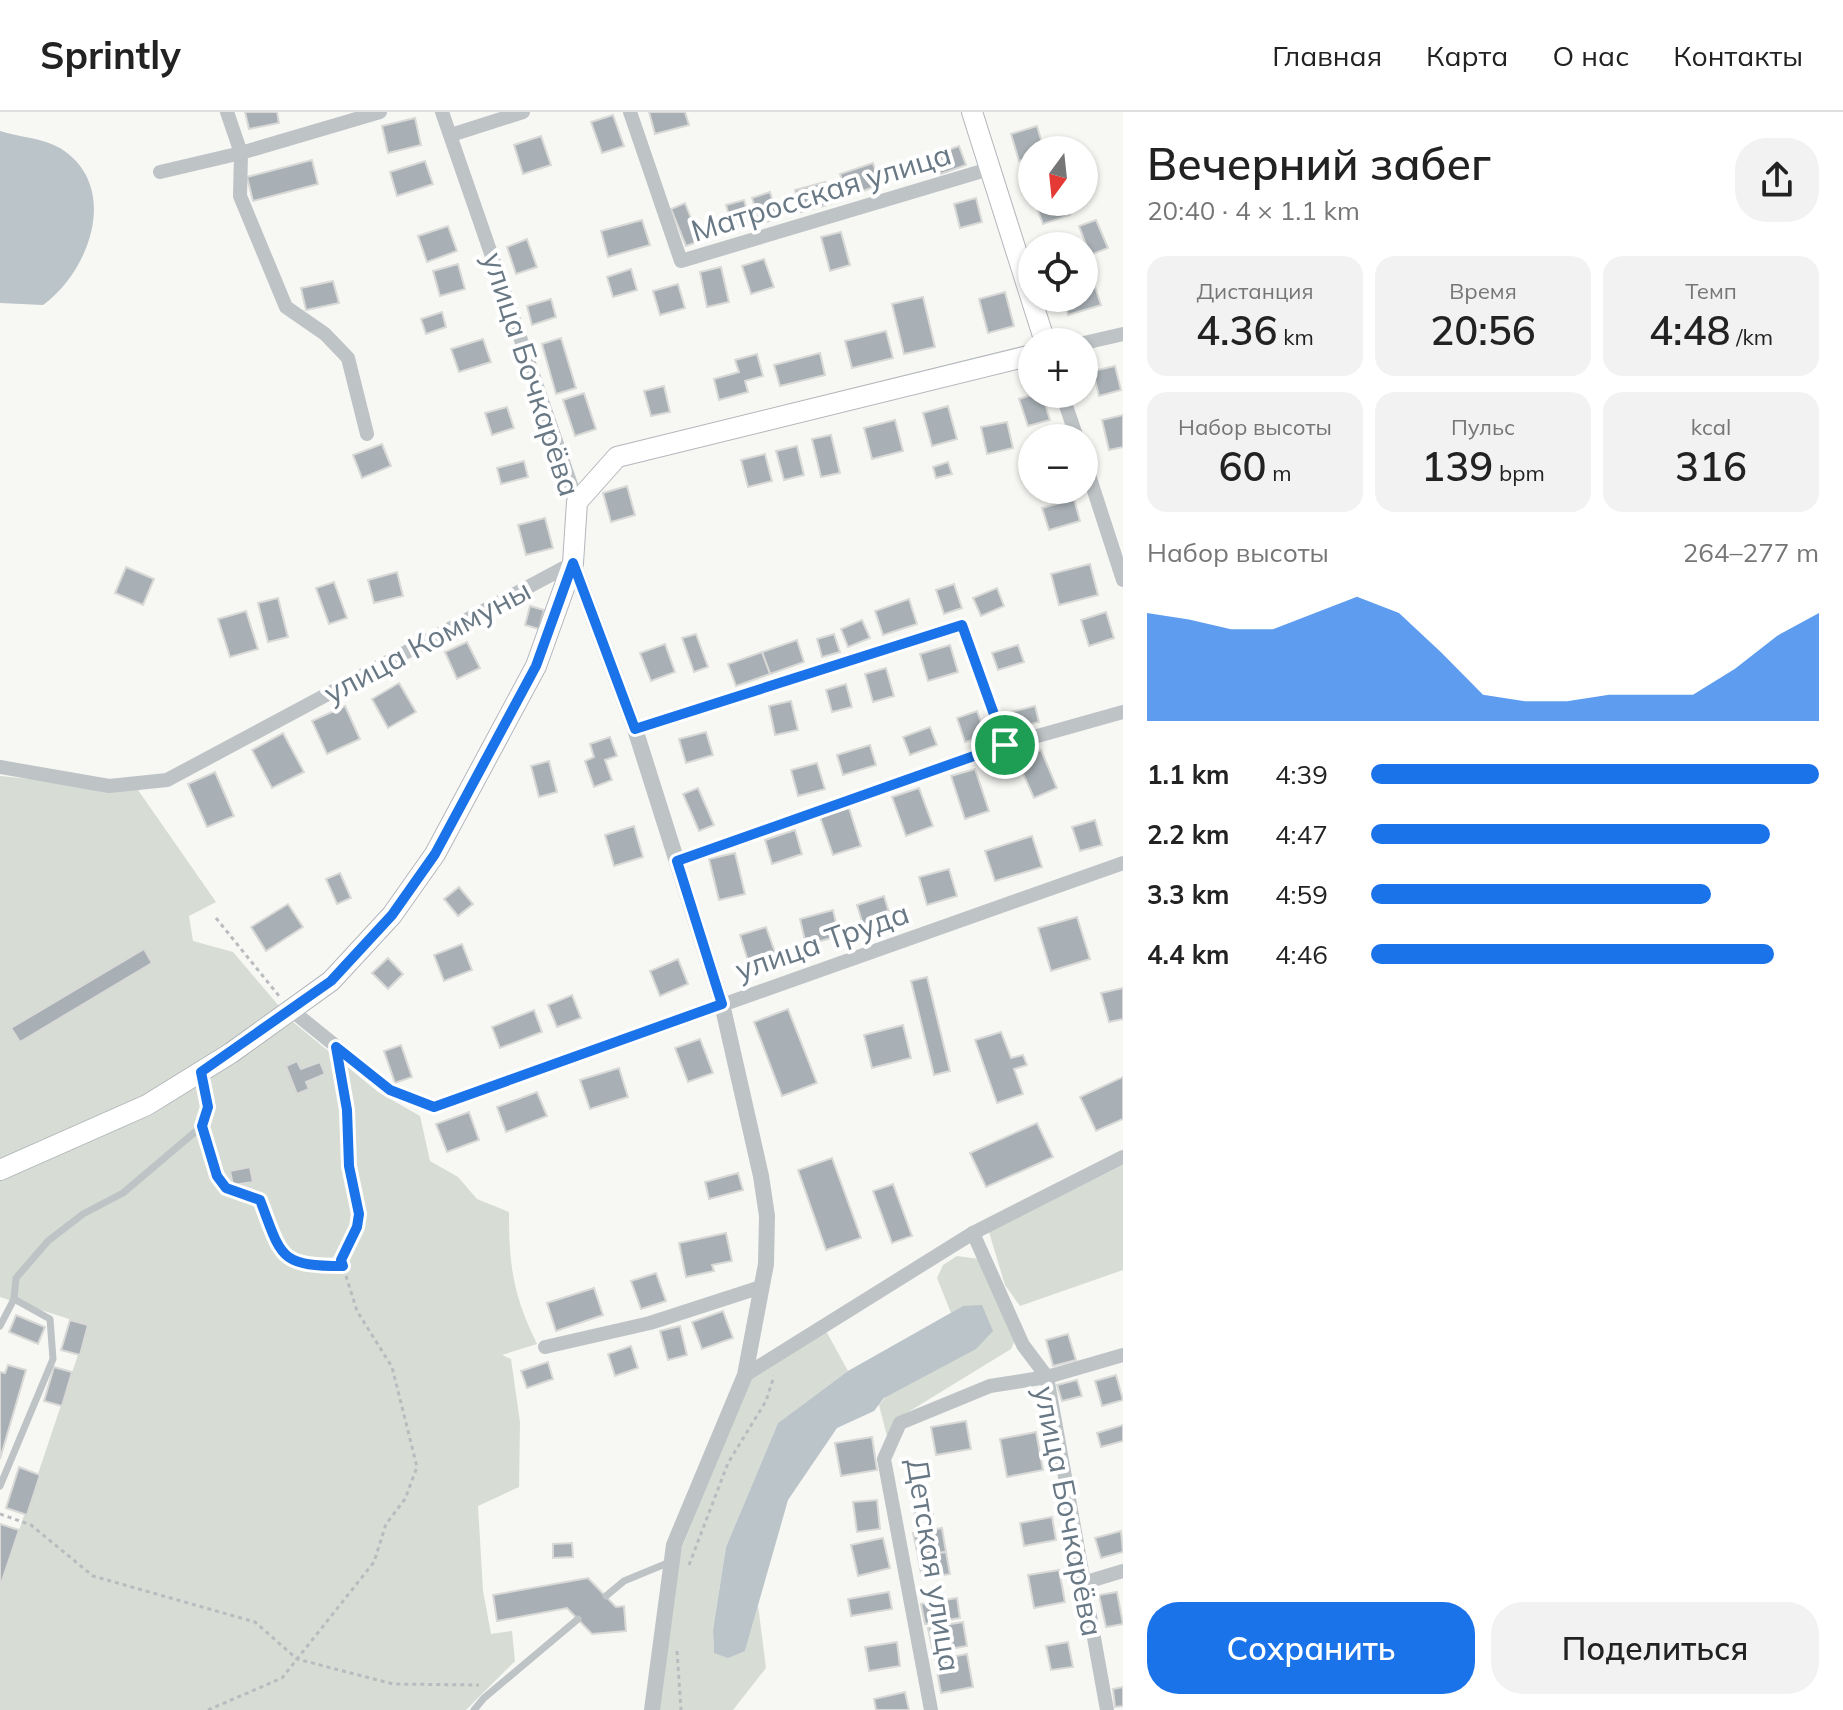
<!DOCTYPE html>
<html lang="ru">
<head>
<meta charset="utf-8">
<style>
  :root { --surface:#fff; --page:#f2f2f2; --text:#222; --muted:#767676; --line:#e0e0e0; --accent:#1a73e8 }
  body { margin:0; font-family:Mulish,sans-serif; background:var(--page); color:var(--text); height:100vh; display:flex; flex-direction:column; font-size:30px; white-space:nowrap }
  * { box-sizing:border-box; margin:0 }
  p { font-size:26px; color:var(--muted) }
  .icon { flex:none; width:44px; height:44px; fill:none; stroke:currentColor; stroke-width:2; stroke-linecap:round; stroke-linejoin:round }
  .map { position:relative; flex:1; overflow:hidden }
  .panel { display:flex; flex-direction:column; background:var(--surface); width:720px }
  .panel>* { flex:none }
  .needle { width:52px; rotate:195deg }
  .controls { position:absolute; left:1018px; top:24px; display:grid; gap:16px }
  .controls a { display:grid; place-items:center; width:80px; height:80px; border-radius:50%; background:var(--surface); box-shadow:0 2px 6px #0004; font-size:40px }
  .pin { position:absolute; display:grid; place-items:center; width:68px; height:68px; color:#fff; margin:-34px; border:4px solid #fff; border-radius:50%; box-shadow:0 2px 8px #0007 }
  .round { display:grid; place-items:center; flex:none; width:84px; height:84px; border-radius:32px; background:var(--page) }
  .overview { display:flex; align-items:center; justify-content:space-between; height:136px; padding:0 24px }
  h1 { font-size:44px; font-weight:600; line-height:60px }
  .stats { display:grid; grid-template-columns:repeat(3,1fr); gap:12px; height:136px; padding:8px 24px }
  .stats div { display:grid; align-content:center; border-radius:20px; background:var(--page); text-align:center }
  .stats b { font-size:40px; font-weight:600 }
  .stats small { font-size:22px; font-weight:400 }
  .stats p { font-size:22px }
  .chart { height:224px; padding:16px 24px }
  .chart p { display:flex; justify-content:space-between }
  .chart svg { width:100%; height:144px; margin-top:8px; fill:var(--accent); opacity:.7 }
  .button { display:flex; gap:16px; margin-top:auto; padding:16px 24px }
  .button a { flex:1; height:92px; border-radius:32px; background:var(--accent); color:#fff; font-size:32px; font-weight:600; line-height:92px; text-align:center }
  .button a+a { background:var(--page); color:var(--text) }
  ul { padding:0 24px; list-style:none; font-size:26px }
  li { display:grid; grid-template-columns:128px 96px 1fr; align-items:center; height:60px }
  li i { height:20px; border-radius:10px; background:var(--accent) }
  header { display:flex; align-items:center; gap:48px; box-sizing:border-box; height:112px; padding:0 40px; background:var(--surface); border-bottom:2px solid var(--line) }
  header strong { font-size:38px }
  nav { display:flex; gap:44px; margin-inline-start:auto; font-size:28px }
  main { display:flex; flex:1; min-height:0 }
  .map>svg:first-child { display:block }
  .green { fill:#d7dcd4 }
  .water { fill:#bac4c9 }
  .building { fill:#a8b0b5; stroke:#d9d9d7; stroke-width:2 }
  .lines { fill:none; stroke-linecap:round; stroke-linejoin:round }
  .primary-casing { stroke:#b2b7bb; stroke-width:22 }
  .path { stroke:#b9bcbe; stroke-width:3; stroke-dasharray:4 4; stroke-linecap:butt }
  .service { stroke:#bec3c6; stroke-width:7 }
  .minor { stroke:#bec3c6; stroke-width:14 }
  .tertiary { stroke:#bec3c6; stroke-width:16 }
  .primary { stroke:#fff; stroke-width:20 }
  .route-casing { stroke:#fff; stroke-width:16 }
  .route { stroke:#1a73e8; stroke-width:10 }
  .labels { text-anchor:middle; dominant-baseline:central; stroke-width:8; stroke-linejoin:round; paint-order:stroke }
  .street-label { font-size:30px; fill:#687884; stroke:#fff }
</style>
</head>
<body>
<header>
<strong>Sprintly</strong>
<nav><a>Главная</a><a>Карта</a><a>О нас</a><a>Контакты</a></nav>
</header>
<main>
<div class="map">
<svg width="1123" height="1598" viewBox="0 0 1123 1598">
  <rect width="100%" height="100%" fill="#f7f7f4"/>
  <!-- green -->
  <g class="green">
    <path d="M0,664L138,678L216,790L189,804L193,829L233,840L279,894L214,944L148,987L0,1050Z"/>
    <path d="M293,910L378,980L420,1004L430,1049L458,1065L477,1087L509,1100C509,1154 513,1183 537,1232L502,1243L511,1247L520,1310L519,1375L478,1394L483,1479L491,1522L512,1519L515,1549L466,1598H0V1475L88,1213L0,1185V1064L152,1003Z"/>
    <path d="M1123,1053V1158L1020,1194L1005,1173L989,1120Z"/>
    <path d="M957,1144L979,1147L1015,1228L1011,1237L900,1305L887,1324L879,1293L963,1194L951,1201L937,1166L943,1153Z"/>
    <path d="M826,1219L848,1259L778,1311L726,1435L713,1518L714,1541L745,1539L758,1493L766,1556L733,1598H658L678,1445L752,1265Z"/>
  </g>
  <!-- water -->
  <g class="water">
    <path d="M0,19C18,25 43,26 60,36C121,74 90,159 43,193L0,191Z"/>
    <path d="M982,1193L993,1219L976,1237L884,1286L874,1299L837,1316L788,1388L745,1539L728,1546L714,1541L713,1518L726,1435L778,1311L848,1259L963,1194Z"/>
  </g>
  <!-- building -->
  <g class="building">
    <path d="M245,0H277L279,11L249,17Z"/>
    <path d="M649,0H685L689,13L655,22Z"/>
    <path d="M613,3L624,34L602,41L591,10Z"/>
    <path d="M415,6L421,33L388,41L382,14Z"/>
    <path d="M1037,14L1044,38H1032V45L1019,49L1011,22Z"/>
    <path d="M541,24L551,53L523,62L514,33Z"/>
    <path d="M959,34L966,53L941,62L934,43Z"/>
    <path d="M312,48L318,72L253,89L247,65Z"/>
    <path d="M425,49L433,72L397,84L390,60Z"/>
    <path d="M873,51L880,73L848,84L840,62Z"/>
    <path d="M825,70L831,92L801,100L795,78Z"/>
    <path d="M770,80L778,106L760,112L752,86Z"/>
    <path d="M976,86L982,110L960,116L954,92Z"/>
    <path d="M744,88L751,113L733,118L726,93Z"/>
    <path d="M1035,90H1065L1070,103L1043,112Z"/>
    <path d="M685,91L700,129L686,134L671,97Z"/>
    <path d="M642,108L650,133L608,145L601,119Z"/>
    <path d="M1096,108L1108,136L1090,143L1079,114Z"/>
    <path d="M448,114L457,139L427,150L418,124Z"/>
    <path d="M841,120L850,153L830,159L821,125Z"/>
    <path d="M527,127L537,155L516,162L507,135Z"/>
    <path d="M764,147L774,175L751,182L742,154Z"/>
    <path d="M458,152L465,177L440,184L433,159Z"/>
    <path d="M721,155L729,190L707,195L700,160Z"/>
    <path d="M631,157L637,178L613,185L607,165Z"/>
    <path d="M1090,159L1101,193L1068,203L1063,186H1084V161Z"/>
    <path d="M333,169L339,191L306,198L301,176Z"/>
    <path d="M678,172L685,196L660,203L653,179Z"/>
    <path d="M1005,180L1014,214L988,221L979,187Z"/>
    <path d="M923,185L935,235L904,242L892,192Z"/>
    <path d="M551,187L556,205L532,213L527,194Z"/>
    <path d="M442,200L446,215L426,222L421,207Z"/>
    <path d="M886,219L893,246L852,256L845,229Z"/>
    <path d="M561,226L576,276L556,282L542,232Z"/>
    <path d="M483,227L491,250L459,260L451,237Z"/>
    <path d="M820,241L825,263L780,274L774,253Z"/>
    <path d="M757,242L763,264L745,269L748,280L719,288L714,267L739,260L735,248Z"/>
    <path d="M1115,254L1121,278L1099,284L1093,259Z"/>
    <path d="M664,274L670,300L651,304L644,279Z"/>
    <path d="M584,281L596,317L575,324L563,288Z"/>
    <path d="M1034,282H1042L1050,308L1028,314L1019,287Z"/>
    <path d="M948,294L957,327L932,334L923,301Z"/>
    <path d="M507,295L514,316L492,323L485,301Z"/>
    <path d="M1123,303V335L1109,338L1102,308Z"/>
    <path d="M895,308L903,339L872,347L864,316Z"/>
    <path d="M1007,310L1013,336L987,342L981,315Z"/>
    <path d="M831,323L840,361L821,365L812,327Z"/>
    <path d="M382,332L391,354L362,366L353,343Z"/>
    <path d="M797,334L804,363L784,368L776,339Z"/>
    <path d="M765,342L772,369L748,375L741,348Z"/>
    <path d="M524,349L528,365L501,372L497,356Z"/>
    <path d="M948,350L952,362L936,366L933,355Z"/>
    <path d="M627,374L635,403L611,410L603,381Z"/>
    <path d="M1074,387L1080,409L1049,418L1042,396Z"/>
    <path d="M545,406L553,436L526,443L518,413Z"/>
    <path d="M1090,452L1098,483L1059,493L1051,462Z"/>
    <path d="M126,455L154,467L143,493L115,481Z"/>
    <path d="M397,460L403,484L374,491L368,468Z"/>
    <path d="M334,470L347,506L329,512L316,476Z"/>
    <path d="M954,472L962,496L944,502L936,478Z"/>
    <path d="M997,476L1004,494L981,504L973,486Z"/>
    <path d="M278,486L288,525L268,530L258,491Z"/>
    <path d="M909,487L917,512L883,523L875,499Z"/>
    <path d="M530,494L544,498L539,517L525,513Z"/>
    <path d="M246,499L258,537L230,545L218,507Z"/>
    <path d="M1106,500L1114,526L1089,534L1081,508Z"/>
    <path d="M862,508L870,526L848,535L841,517Z"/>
    <path d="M696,522L708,555L694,560L682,526Z"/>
    <path d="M834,522L840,540L822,545L817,527Z"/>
    <path d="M797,528L804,550L770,562L762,540Z"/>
    <path d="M467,530L480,556L457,567L445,540Z"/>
    <path d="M665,532L675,560L651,569L640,541Z"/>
    <path d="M950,533L958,560L928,569L920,542Z"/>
    <path d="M1018,533L1024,550L998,558L992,541Z"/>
    <path d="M762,540L770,562L736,574L728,552Z"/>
    <path d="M886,556L894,584L873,590L865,562Z"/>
    <path d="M399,571L416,600L388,616L372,587Z"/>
    <path d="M846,572L852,595L832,600L826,578Z"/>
    <path d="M791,589L798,618L775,623L769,594Z"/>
    <path d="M345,594L360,627L327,642L312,609Z"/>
    <path d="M1035,594L1039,610L1015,616L1011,600Z"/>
    <path d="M977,599L986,624L965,630L957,606Z"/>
    <path d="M930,615L937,633L910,643L903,625Z"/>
    <path d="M706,620L713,643L686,651L679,627Z"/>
    <path d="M283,621L304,660L272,676L252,638Z"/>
    <path d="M610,625L617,644L605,648L612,668L594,675L585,649L594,645L590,632Z"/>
    <path d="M870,633L876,653L843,663L837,643Z"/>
    <path d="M1041,638L1057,676L1034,686L1017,648Z"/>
    <path d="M549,649L557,680L539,685L531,654Z"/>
    <path d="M817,651L825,677L798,684L791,658Z"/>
    <path d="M975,657L989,699L965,707L951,664Z"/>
    <path d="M215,660L234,704L207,715L188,672Z"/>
    <path d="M698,676L714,713L699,719L683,682Z"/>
    <path d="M919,676L933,714L906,724L892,685Z"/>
    <path d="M849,696L861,734L833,743L820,705Z"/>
    <path d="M1095,708L1102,733L1080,739L1072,715Z"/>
    <path d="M634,714L643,745L614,754L605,723Z"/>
    <path d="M795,718L802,742L772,752L765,728Z"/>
    <path d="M1032,724L1042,755L995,769L985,739Z"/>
    <path d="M735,741L745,782L719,788L709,747Z"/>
    <path d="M949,757L957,784L927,793L919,765Z"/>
    <path d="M340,761L351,786L337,792L326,767Z"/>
    <path d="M459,775L473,792L458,804L444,787Z"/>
    <path d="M884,784L891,807L864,816L857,793Z"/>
    <path d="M288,792L303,815L266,839L251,815Z"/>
    <path d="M833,798L839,824L806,833L800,807Z"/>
    <path d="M1077,805L1090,847L1051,859L1038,816Z"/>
    <path d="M766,815L776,843L749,852L740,823Z"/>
    <path d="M462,832L472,858L444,869L434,843Z"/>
    <path d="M144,837L152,851L20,930L11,916Z"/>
    <path d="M388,846L403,862L388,877L372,861Z"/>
    <path d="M678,847L688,872L660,884L650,859Z"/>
    <path d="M927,865L950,959L934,963L911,869Z"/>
    <path d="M1123,876V907L1109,910L1101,881Z"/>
    <path d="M572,883L581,906L557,915L548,893Z"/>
    <path d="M788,897L817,971L782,984L754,910Z"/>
    <path d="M534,898L542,920L500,936L492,915Z"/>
    <path d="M903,913L911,946L872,956L864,923Z"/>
    <path d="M1001,920L1011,946L1023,943L1027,953L1014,957L1023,982L997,991L975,928Z"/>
    <path d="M700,927L713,961L688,970L675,936Z"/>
    <path d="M401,933L412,965L395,971L384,939Z"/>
    <path d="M297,949L301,957L320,950L325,962L306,970L309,977L297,982L286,954Z"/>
    <path d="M619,956L628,985L590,997L580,968Z"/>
    <path d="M1123,965V1007L1096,1019L1080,985Z"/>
    <path d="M537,980L547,1004L506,1020L497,995Z"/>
    <path d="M469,1000L479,1028L447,1040L436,1012Z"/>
    <path d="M1037,1011L1053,1045L986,1075L970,1041Z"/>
    <path d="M832,1046L861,1126L826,1138L798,1058Z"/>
    <path d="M250,1055L253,1070L233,1073L230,1059Z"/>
    <path d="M738,1061L743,1078L709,1087L705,1070Z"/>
    <path d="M893,1072L912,1124L892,1131L873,1079Z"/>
    <path d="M726,1121L732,1149L712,1153L714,1159L686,1165L679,1131Z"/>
    <path d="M656,1161L666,1189L641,1197L631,1169Z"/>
    <path d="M594,1176L603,1203L556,1219L547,1191Z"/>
    <path d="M723,1199L733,1226L702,1237L692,1210Z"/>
    <path d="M16,1203L45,1215L38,1232L9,1220Z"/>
    <path d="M70,1208L88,1213L80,1243L61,1238Z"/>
    <path d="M680,1214L687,1243L668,1248L660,1219Z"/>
    <path d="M1068,1222L1076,1248L1053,1254L1046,1228Z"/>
    <path d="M631,1234L638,1256L615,1264L608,1242Z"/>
    <path d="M548,1250L553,1267L527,1276L521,1259Z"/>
    <path d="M8,1253L26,1258L0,1347V1260L5,1261Z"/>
    <path d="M54,1255L72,1260L62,1294L44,1289Z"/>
    <path d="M1116,1263L1123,1288L1102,1294L1095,1269Z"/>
    <path d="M1077,1268L1082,1284L1062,1289L1057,1273Z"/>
    <path d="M966,1309L971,1337L936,1343L931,1315Z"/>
    <path d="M1123,1313V1329L1101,1335L1097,1321Z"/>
    <path d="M1036,1320L1043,1358L1007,1365L1000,1327Z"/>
    <path d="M872,1325L877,1358L841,1364L835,1331Z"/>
    <path d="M19,1355L40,1363L27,1403L6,1396Z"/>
    <path d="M928,1377L933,1402L915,1405L911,1380Z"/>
    <path d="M877,1388L880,1417L857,1420L853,1390Z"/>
    <path d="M1052,1405L1056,1428L1024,1434L1020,1411Z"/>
    <path d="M0,1412L19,1418L0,1475Z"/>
    <path d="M942,1416L946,1440L918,1444L913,1421Z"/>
    <path d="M1121,1419L1123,1440L1101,1446L1095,1426Z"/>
    <path d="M883,1426L890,1456L858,1464L851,1433Z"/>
    <path d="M572,1431L573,1445L553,1446V1432Z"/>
    <path d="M946,1440L950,1462L922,1467L918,1444Z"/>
    <path d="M1059,1458L1065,1490L1034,1496L1028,1463Z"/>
    <path d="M588,1466L616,1495L624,1494L626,1519L592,1522L567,1496L497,1509L493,1483Z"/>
    <path d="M889,1480L892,1497L851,1504L848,1487Z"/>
    <path d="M1117,1480L1123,1512L1106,1515L1099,1483Z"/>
    <path d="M957,1486L960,1506L925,1512L921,1492Z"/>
    <path d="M963,1510L967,1534L933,1540L928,1516Z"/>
    <path d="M897,1530L900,1554L869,1559L865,1535Z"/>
    <path d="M1068,1530L1073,1555L1051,1558L1046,1534Z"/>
    <path d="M967,1542L973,1575L941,1581L935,1548Z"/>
    <path d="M1123,1575V1594L1115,1595L1113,1577Z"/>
    <path d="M905,1580L909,1598H876L874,1587Z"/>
  </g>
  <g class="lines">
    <!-- primary casing -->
    <g class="primary-casing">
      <g id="primary">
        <path d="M972,0L1045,230"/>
        <path d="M0,1058L147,993L231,941L331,869L392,803L435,742L536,554L573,451L577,390L617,345L1032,243"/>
      </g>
    </g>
    <!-- path -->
    <g class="path">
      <path d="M216,806L279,884"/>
      <path d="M341,958L349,1054L359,1102L357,1115L344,1142"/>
      <path d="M0,1402L31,1413L93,1464L255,1510L297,1547L393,1572L479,1573"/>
      <path d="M689,1453L728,1351L766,1289L774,1264"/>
      <path d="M677,1539L681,1598"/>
      <path d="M208,1598L282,1566L374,1450L386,1412L405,1387L417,1355L392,1255L357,1199L346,1164"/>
    </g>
    <!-- service -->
    <g class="service">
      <path d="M202,1014C214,1054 213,1078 260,1088C282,1144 278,1154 343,1154"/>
      <path d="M0,1214L14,1187L16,1166L48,1129L83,1102L123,1081L202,1014L208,995L201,962"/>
      <path d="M0,1374L53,1247L50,1207L14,1187"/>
      <path d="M606,1484L624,1469L670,1450"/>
      <path d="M474,1598L484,1586L578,1507"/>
    </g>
    <!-- minor -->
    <g class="minor">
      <path d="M227,0L241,41L240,84L286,195L325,222L348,246L367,322"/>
      <path d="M442,0L577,390"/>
      <path d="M630,0L681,149L989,57"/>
      <path d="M451,23L523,0"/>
      <path d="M160,60L241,41L380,0"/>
      <path d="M1084,231L1123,222"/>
      <path d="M1062,282L1077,326"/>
      <path d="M1084,348L1123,468"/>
      <path d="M635,617L962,513L1005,633"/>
      <path d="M0,655L109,674L167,668L573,451"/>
      <path d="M677,749L1005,633L1123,600"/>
      <path d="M290,897L390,978L434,995L1123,751"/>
      <path d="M973,1121L1023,1233L1047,1265L1107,1598"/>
      <path d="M545,1235L650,1211L761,1175"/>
      <path d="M745,1263L973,1121L1123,1045"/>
      <path d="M1083,1471L1123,1459"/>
      <path d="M931,1598L884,1347L900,1311L990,1274L1047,1265L1123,1243"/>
    </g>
    <!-- tertiary -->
    <path class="tertiary" d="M573,451L635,617L722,892L761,1064L767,1104L766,1152L745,1263L674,1433L652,1598"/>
    <!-- primary -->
    <use href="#primary" class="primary"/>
  </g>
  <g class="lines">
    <!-- route casing -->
    <g class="route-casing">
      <path id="route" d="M573,451L635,617L962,513L1005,633L677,749L722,892L434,995L390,978L336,935L347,998L349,1054L359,1102L357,1115L341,1148L343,1154C278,1154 282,1145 260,1088L226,1076L217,1064L202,1014L208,995L201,960L331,869L392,803L435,742L536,554Z"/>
    </g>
    <!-- route -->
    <use href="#route" class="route"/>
  </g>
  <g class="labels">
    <!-- street labels -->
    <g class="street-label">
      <text transform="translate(821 80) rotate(-17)">Матросская улица</text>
      <text transform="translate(532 262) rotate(72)">улица Бочкарёва</text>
      <text transform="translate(427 529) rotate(-28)">улица Коммуны</text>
      <text transform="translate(822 829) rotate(-19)">улица Труда</text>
      <text transform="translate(1069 1399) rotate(79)">улица Бочкарёва</text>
      <text transform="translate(934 1453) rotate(81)">Детская улица</text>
    </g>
  </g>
</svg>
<div class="controls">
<a><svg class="needle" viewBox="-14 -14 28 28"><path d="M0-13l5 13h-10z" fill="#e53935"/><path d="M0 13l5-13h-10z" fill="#767676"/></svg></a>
<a><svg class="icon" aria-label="locate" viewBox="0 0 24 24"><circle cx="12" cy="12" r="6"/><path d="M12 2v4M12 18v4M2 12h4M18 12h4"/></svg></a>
<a>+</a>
<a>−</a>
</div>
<div class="pin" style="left:1005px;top:633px;background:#1e9e55"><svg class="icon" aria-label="arrive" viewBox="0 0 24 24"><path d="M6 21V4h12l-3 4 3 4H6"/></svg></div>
</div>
<section class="panel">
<div class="overview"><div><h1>Вечерний забег</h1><p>20:40 · 4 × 1.1 km</p></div><a class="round"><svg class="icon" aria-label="share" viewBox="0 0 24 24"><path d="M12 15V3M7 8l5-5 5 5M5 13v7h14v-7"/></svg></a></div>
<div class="stats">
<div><p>Дистанция</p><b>4.36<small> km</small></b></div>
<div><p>Время</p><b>20:56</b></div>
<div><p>Темп</p><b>4:48<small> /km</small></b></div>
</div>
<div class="stats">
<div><p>Набор высоты</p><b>60<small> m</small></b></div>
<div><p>Пульс</p><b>139<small> bpm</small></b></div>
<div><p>kcal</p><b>316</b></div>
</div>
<div class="chart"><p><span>Набор высоты</span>264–277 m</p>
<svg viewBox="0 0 160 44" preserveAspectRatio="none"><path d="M0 44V11L10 13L20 16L30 16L40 11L50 6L60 11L70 23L80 36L90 38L100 38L110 36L120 36L130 36L140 28L150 18L160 11V44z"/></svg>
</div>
<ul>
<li><b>1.1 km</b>4:39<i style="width:100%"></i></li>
<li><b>2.2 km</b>4:47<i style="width:89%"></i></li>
<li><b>3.3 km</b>4:59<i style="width:76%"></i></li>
<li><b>4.4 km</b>4:46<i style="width:90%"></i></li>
</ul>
<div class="button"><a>Сохранить</a><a>Поделиться</a></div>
</section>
</main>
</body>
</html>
